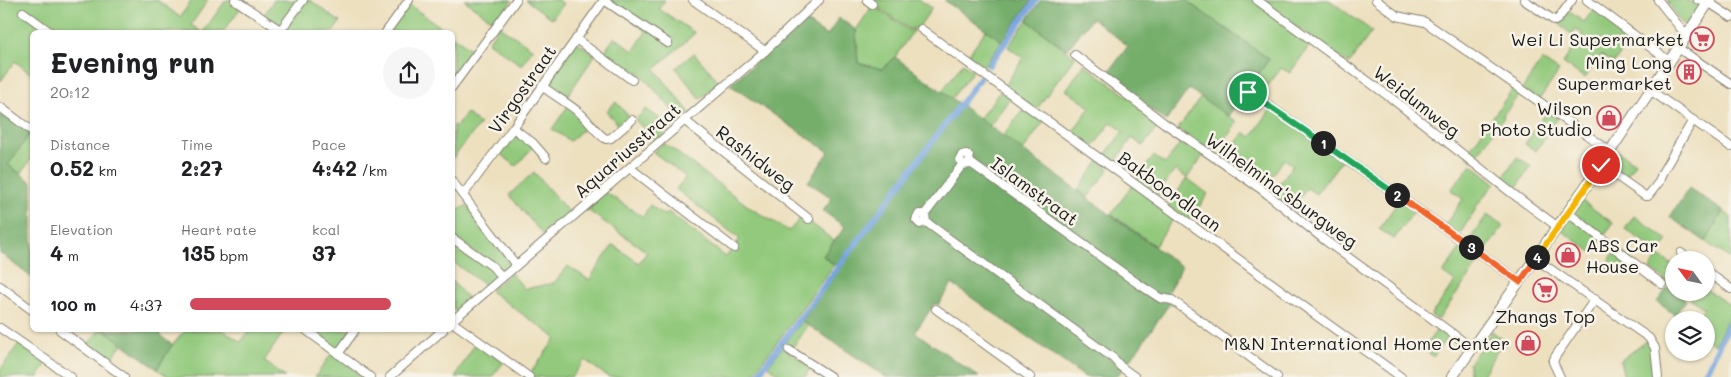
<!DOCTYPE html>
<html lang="en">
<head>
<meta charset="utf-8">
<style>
  :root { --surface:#fff; --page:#f6f6f6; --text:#202124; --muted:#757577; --accent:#d1495b }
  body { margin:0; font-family:Mali,sans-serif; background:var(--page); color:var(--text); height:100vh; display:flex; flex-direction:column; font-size:19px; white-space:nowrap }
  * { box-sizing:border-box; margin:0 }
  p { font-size:16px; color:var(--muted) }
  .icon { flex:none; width:28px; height:28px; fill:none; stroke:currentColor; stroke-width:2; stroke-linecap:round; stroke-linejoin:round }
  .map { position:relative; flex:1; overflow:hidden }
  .side { position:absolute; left:30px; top:30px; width:425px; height:302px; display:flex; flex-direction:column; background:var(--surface); border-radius:8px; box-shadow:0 1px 4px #0004 }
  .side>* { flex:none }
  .needle { width:32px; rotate:303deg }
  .fabs { position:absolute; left:1665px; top:251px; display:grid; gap:10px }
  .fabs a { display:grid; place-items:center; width:50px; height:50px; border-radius:50%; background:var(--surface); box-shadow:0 1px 4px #0004; font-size:25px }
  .pin { position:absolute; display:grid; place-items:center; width:42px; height:42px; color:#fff; margin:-21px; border:2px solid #fff; border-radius:50%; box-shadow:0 1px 5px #0007 }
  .km { position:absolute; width:25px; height:25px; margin:-12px; border-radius:50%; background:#222; color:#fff; font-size:14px; line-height:25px; text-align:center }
  .round { display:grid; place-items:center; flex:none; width:52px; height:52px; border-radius:26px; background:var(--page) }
  .headline { display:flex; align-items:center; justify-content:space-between; height:85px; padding:0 20px }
  h1 { font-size:28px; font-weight:700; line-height:38px }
  .figures { display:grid; grid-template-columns:repeat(3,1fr); gap:8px; height:85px; padding:5px 20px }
  .figures div { display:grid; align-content:center }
  .figures b { font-size:21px; font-weight:700 }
  .figures small { font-size:14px; font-weight:400 }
  .figures p { font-size:14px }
  ul { padding:0 20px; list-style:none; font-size:16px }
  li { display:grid; grid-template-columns:80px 60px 1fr; align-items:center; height:38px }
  li i { height:12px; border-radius:6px; background:var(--accent) }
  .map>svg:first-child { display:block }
  .green { fill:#92c97b; stroke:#57724c }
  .forest { fill:#75ad6b; stroke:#486444 }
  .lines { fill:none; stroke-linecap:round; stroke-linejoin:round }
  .canal { stroke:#76a5df; stroke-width:6 }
  .minor-casing { stroke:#847e6e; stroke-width:10 }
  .major-casing { stroke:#847e6e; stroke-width:12 }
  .minor { stroke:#fff; stroke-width:8 }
  .major { stroke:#fff; stroke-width:10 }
  .split-1-casing { stroke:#fff; stroke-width:10 }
  .split-2-casing { stroke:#fff; stroke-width:10 }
  .split-3-casing { stroke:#fff; stroke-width:10 }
  .split-4-casing { stroke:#fff; stroke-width:10 }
  .split-5-casing { stroke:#fff; stroke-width:10 }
  .split-6-casing { stroke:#fff; stroke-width:10 }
  .split-1 { stroke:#22a559; stroke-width:6 }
  .split-2 { stroke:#22a559; stroke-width:6 }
  .split-3 { stroke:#f0652b; stroke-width:6 }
  .split-4 { stroke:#f0652b; stroke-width:6 }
  .split-5 { stroke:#f5b400; stroke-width:6 }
  .split-6 { stroke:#f5b400; stroke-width:6 }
  .labels { text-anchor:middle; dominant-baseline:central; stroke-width:5; stroke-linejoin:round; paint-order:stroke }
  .poi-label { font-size:18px; fill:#1c1c1c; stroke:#f7f3e8; text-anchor:end }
  .street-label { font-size:18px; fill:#1c1c1c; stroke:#f7f3e8 }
</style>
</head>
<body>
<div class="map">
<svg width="1731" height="377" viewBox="0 0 1731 377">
  <rect width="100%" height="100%" fill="#f7f3e8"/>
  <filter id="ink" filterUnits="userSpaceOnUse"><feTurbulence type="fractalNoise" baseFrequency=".02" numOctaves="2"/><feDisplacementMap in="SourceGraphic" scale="10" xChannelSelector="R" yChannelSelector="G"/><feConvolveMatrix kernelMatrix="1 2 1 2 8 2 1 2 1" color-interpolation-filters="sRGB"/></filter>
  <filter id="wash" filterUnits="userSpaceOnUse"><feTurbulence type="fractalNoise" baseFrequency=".0096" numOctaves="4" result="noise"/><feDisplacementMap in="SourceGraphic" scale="20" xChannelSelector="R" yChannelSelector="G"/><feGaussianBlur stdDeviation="1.12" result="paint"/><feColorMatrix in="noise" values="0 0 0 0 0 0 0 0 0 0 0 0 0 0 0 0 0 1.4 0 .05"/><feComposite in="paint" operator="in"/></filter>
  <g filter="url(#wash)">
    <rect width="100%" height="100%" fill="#ede0bf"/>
    <!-- green -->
    <g class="green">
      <path d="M0,0H157L180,17L192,0H208L191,25L202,32H32V75L15,61L1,81Z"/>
      <path d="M226,0H233L242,6L223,32H203Z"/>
      <path d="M274,0H300L281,26L263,16Z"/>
      <path d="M305,0H310L340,22L333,32L285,31L286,26Z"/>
      <path d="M464,0H512L496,23Z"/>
      <path d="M526,0H558L563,4L552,19Z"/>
      <path d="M609,0H665L659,9L695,33L655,69L690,113L681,120L639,72L632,78L601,56L615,37L633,51L646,32Z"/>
      <path d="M872,0H920L932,8L918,28L909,29L874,4Z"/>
      <path d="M1185,0H1254L1312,42L1290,73L1281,68L1260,97L1248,88L1269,59Z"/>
      <path d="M1259,0H1329L1372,31L1349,64Z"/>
      <path d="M1667,0C1678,0 1695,0 1702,6L1687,27L1679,20Z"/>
      <path d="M408,4L448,32H388Z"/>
      <path d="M873,5L909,31L914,30L895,57L882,69L858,63L856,30Z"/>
      <path d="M1594,9L1632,37L1614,63L1601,55L1584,78L1563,63L1583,34L1576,30L1572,35L1559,24L1568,11L1584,22Z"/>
      <path d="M1027,20L1075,57L1036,110L1004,87L1023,58L1008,47Z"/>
      <path d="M499,26L533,49L521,65L488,42Z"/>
      <path d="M986,30L1002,41L981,70L965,59Z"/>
      <path d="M453,36L475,52L453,83Z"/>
      <path d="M577,42L595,55L564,101L547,88L546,83Z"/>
      <path d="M694,53L720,83L700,99L676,68Z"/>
      <path d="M1542,60L1559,71L1539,100L1522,89Z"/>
      <path d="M963,63L973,71L951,99L942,91Z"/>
      <path d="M1084,64L1162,122L1143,146L1132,138L1113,165L1103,158L1123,131L1111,122L1091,150L1070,136L1090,107L1066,90Z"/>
      <path d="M1514,87L1521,92L1503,115L1504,117L1473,161L1466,155Z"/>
      <path d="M1001,90L1010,98L989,127L979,119Z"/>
      <path d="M1201,97L1237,122L1215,155L1178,129Z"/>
      <path d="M616,102L630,118L620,127L606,111Z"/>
      <path d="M568,106L589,124L570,141L552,129Z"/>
      <path d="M1025,107L1044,121L1023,151L1003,136Z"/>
      <path d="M646,109L672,127L656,141L635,120Z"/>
      <path d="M1271,109L1342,160L1316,194L1307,188L1291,210L1271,195L1293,165L1284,159L1263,189L1224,160L1244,132L1251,137Z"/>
      <path d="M1548,110L1558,118L1536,151L1525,144Z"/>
      <path d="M466,113L480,124L453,158V125L456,127Z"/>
      <path d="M31,132L32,134V157L21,174L8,165Z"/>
      <path d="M514,132L533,147L516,166L498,152Z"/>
      <path d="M1184,138L1205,153L1187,178L1208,194L1189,221L1168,206L1187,178L1175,170L1156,197L1135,181L1154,156L1165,164Z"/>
      <path d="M664,143L752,209L789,231L802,216L834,241L823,256L834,265L751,377H608L585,360L572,377H532L529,375L556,338L490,291L511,273L525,289L554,283L568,266L589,280L613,245L639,263L647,252L586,209L605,192L643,217L650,205L665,216L668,212L726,257L740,239L676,189L686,177L653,152Z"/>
      <path d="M1617,151L1635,163L1625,178L1607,166Z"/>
      <path d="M1517,157L1531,166L1514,192L1500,182Z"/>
      <path d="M1099,161L1109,169L1088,197L1078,190Z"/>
      <path d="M1471,164L1495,183L1475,208L1476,209L1459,235L1445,225L1463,199L1451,190Z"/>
      <path d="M534,172L571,215L545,237L509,195Z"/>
      <path d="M1133,185L1175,216L1155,246L1111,214Z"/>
      <path d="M1400,199L1415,210L1394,239L1379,229Z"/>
      <path d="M1582,201L1613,223L1605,235L1574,213Z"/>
      <path d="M467,205L510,263L509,267L502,273L453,236L452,214Z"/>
      <path d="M1723,211L1731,217V259L1706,242Z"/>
      <path d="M1487,215L1503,226L1484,253L1468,242Z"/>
      <path d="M1634,216L1668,240L1659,253L1625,229Z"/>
      <path d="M1571,217L1602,239L1593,253L1562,231Z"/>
      <path d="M453,240L490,268L499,277L487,287L453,262Z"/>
      <path d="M1463,244L1482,258L1438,320L1431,315L1455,282L1443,273Z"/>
      <path d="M1617,249L1632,260L1621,276L1605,266Z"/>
      <path d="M1659,256L1674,266V286L1650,269Z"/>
      <path d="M452,281L471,302L458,313L453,308Z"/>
      <path d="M1706,289L1731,306V312L1715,345L1706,339V320H1697L1704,308L1683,293L1706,292Z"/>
      <path d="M802,321L809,325L794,346L791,345L787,351L811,367L805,377H784L768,366Z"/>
      <path d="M1439,327L1449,334L1433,357L1423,349Z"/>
      <path d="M99,330H104L123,343L109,362L87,346Z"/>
      <path d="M186,330H223L241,342L249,330H285L264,361L285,377H169L157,369L172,345Z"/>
      <path d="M311,330H352L339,348L335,349Z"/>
      <path d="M1492,331L1508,344L1497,350L1482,377H1467L1469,374V364Z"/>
      <path d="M1646,341L1653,352L1655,377H1624L1620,361Z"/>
      <path d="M20,342L48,362L38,377H0V370Z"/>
      <path d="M476,342L504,362L492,377H455Z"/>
      <path d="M332,353L365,377H315Z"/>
    </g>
    <!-- forest -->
    <g class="forest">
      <path d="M944,0H1032L1002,41Z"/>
      <path d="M1041,0H1185L1269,59L1228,116L1189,89L1166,121L1106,76L1128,46L1092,18L1067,50L1027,20Z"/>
      <path d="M839,18L856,30L858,63L882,69L895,57L1182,267L1164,298L1170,303L1129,362L1116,377H1085L952,284L938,305L935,303L915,332L979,377H886L802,321L839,268L823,256L845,227L823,211L832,198L808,182L829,152L730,85L803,20L827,36Z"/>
      <path d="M0,110L31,132L8,165L32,182V278L0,253Z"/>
      <path d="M1689,188L1723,211L1706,242L1670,217Z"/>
      <path d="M1668,287L1686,300L1675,315L1657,302Z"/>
      <path d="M104,330H162L160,335L172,345L157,369Z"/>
    </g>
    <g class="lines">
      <!-- canal -->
      <g class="canal">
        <path d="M989,65L1036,0"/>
        <path d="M756,377L980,78"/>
        <path d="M1702,377L1709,366L1731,319"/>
      </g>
    </g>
  </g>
  <g filter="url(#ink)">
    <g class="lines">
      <!-- minor casing -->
      <g class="minor-casing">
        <g id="minor">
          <path d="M235,0L283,32"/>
          <path d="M604,0L668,43"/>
          <path d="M693,0L765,51"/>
          <path d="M867,0L872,4"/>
          <path d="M1257,0L1395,101L1513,194L1558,227"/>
          <path d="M1376,0L1397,16L1425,22L1610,151"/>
          <path d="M1524,0L1555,21L1558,19L1572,0"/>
          <path d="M1587,0L1669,61"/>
          <path d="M1658,0L1686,35"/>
          <path d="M1698,0L1708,2L1731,17"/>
          <path d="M23,12L50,32"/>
          <path d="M921,29L1401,377"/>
          <path d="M280,31L303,0"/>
          <path d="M386,32L409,0"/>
          <path d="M576,39L632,80"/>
          <path d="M1678,48L1731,84"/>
          <path d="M1075,55L1164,123L1261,189L1326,241L1472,348"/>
          <path d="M542,86C555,96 569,104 581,114C589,121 598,135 606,139L611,138L632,120"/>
          <path d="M452,87L516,0"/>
          <path d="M1650,90L1731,147"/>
          <path d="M1249,92L1430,218L1520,282"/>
          <path d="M0,107L32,131"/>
          <path d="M684,120L809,219"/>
          <path d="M513,128L533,143L546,158"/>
          <path d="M962,165L960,159L962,155L966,154L969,156L970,163"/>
          <path d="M1601,165L1645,196H1648L1659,182L1662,173L1693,120"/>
          <path d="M630,168L734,248"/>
          <path d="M452,181L516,265"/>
          <path d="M463,195L513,128L604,0"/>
          <path d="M1568,213L1662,284"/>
          <path d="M925,214H919L916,220L920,224L926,222"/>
          <path d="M452,238L492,266L502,277"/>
          <path d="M1681,253L1691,260"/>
          <path d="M1536,259L1649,338L1655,348L1658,377"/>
          <path d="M1706,271L1731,289"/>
          <path d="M0,286L32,310"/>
          <path d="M936,309L1030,377"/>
          <path d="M452,321L765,51L819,0"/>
          <path d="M452,322L529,377"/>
          <path d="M0,328L71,377"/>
          <path d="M60,330L124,377"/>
          <path d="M306,330L370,377"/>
          <path d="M789,350L831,377"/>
          <path d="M338,354L355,330"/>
          <path d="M390,377L443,330"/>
          <path d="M1135,377L1121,367L1113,358L926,222L925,214L962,165L972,164L1137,283L1160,298L1172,300L1277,377"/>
          <path d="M1560,377L1553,362L1555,357L1595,299"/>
        </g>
      </g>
      <!-- major casing -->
      <g class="major-casing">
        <path id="major" d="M1452,377L1601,165L1710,0"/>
      </g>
      <!-- minor -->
      <use href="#minor" class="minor"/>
      <!-- major -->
      <use href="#major" class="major"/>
    </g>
  </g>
  <g class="lines" filter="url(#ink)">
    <!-- split-1 casing -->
    <g class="split-1-casing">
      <path id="split-1" d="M1248,92L1323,143"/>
    </g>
    <!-- split-2 casing -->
    <g class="split-2-casing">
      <path id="split-2" d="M1323,143L1397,195"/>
    </g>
    <!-- split-3 casing -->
    <g class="split-3-casing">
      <path id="split-3" d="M1397,195L1471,247"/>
    </g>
    <!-- split-4 casing -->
    <g class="split-4-casing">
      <path id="split-4" d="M1471,247L1520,282L1537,257"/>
    </g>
    <!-- split-5 casing -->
    <g class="split-5-casing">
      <path id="split-5" d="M1537,257L1589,183"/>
    </g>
    <!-- split-6 casing -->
    <g class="split-6-casing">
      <path id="split-6" d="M1589,183L1601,165"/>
    </g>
    <!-- split-1 -->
    <use href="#split-1" class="split-1"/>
    <!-- split-2 -->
    <use href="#split-2" class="split-2"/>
    <!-- split-3 -->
    <use href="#split-3" class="split-3"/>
    <!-- split-4 -->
    <use href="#split-4" class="split-4"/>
    <!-- split-5 -->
    <use href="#split-5" class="split-5"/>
    <!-- split-6 -->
    <use href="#split-6" class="split-6"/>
  </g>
  <!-- icons -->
  <defs>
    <g id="supermarket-ring" transform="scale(1.25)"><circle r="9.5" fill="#f7f3e8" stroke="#d1495b" stroke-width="1.5"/><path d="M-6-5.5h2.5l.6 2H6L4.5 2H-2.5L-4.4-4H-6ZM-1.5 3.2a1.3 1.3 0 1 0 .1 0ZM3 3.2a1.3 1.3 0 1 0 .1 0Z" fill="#d1495b"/></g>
    <g id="building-ring" transform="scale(1.25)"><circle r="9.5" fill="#f7f3e8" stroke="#d1495b" stroke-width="1.5"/><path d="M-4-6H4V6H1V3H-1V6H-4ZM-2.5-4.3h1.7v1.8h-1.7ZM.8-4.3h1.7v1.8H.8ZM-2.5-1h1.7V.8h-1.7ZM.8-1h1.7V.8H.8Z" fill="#d1495b"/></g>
    <g id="shop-ring" transform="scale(1.25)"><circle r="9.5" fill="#f7f3e8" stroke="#d1495b" stroke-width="1.5"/><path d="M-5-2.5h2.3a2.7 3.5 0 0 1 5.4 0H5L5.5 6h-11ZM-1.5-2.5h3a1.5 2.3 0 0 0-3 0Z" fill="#d1495b"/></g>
  </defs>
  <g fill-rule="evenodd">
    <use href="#supermarket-ring" x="1702" y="39"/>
    <use href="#building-ring" x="1689" y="72"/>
    <use href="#shop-ring" x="1609" y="118"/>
    <use href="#shop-ring" x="1568" y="255"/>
    <use href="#supermarket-ring" x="1545" y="290"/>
    <use href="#shop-ring" x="1528" y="343"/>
  </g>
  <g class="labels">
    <!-- poi labels -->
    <g class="poi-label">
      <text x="1684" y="39">Wei Li Supermarket</text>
      <text x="1672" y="62">Ming Long<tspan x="1672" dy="21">Supermarket</tspan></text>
      <text x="1592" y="108">Wilson<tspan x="1592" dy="21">Photo Studio</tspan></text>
      <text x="1586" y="245" text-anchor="start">ABS Car<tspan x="1586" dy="21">House</tspan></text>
      <text x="1545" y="316" text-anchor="middle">Zhangs Top</text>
      <text x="1510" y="343">M&amp;N International Home Center</text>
    </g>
    <!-- street labels -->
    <g class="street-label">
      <text transform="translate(522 89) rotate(-55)">Virgostraat</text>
      <text transform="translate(1417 101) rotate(38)">Weidumweg</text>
      <text transform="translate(627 150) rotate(-41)">Aquariusstraat</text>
      <text transform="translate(756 158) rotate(38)">Rashidweg</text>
      <text transform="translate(1282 190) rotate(36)">Wilhelmina'sburgweg</text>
      <text transform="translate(1035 191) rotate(36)">Islamstraat</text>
      <text transform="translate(1170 191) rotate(36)">Bakboordlaan</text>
    </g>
  </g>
</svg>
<div class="fabs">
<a><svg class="needle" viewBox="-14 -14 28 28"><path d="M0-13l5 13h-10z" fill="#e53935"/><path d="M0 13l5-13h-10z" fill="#757577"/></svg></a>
<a><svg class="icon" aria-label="layers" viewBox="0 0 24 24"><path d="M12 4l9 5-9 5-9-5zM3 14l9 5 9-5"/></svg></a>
</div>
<div class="pin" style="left:1248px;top:92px;background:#1e9e55"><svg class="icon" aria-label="arrive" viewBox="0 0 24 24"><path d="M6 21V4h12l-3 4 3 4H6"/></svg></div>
<div class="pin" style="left:1601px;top:165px;background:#d93025"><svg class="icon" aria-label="check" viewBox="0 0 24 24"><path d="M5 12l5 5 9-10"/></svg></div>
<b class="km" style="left:1323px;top:143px">1</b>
<b class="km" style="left:1397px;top:195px">2</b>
<b class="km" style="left:1471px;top:247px">3</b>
<b class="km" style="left:1537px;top:257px">4</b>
<section class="side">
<div class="headline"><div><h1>Evening run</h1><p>20:12</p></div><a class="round"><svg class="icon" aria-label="share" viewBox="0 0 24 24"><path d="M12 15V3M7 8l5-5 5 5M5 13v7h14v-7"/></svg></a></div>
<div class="figures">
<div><p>Distance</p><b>0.52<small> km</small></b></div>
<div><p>Time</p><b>2:27</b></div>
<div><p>Pace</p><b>4:42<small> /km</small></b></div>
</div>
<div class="figures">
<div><p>Elevation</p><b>4<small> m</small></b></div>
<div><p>Heart rate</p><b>135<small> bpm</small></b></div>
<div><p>kcal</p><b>37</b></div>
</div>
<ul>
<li><b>100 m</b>4:37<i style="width:82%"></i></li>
</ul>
</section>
</div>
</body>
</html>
